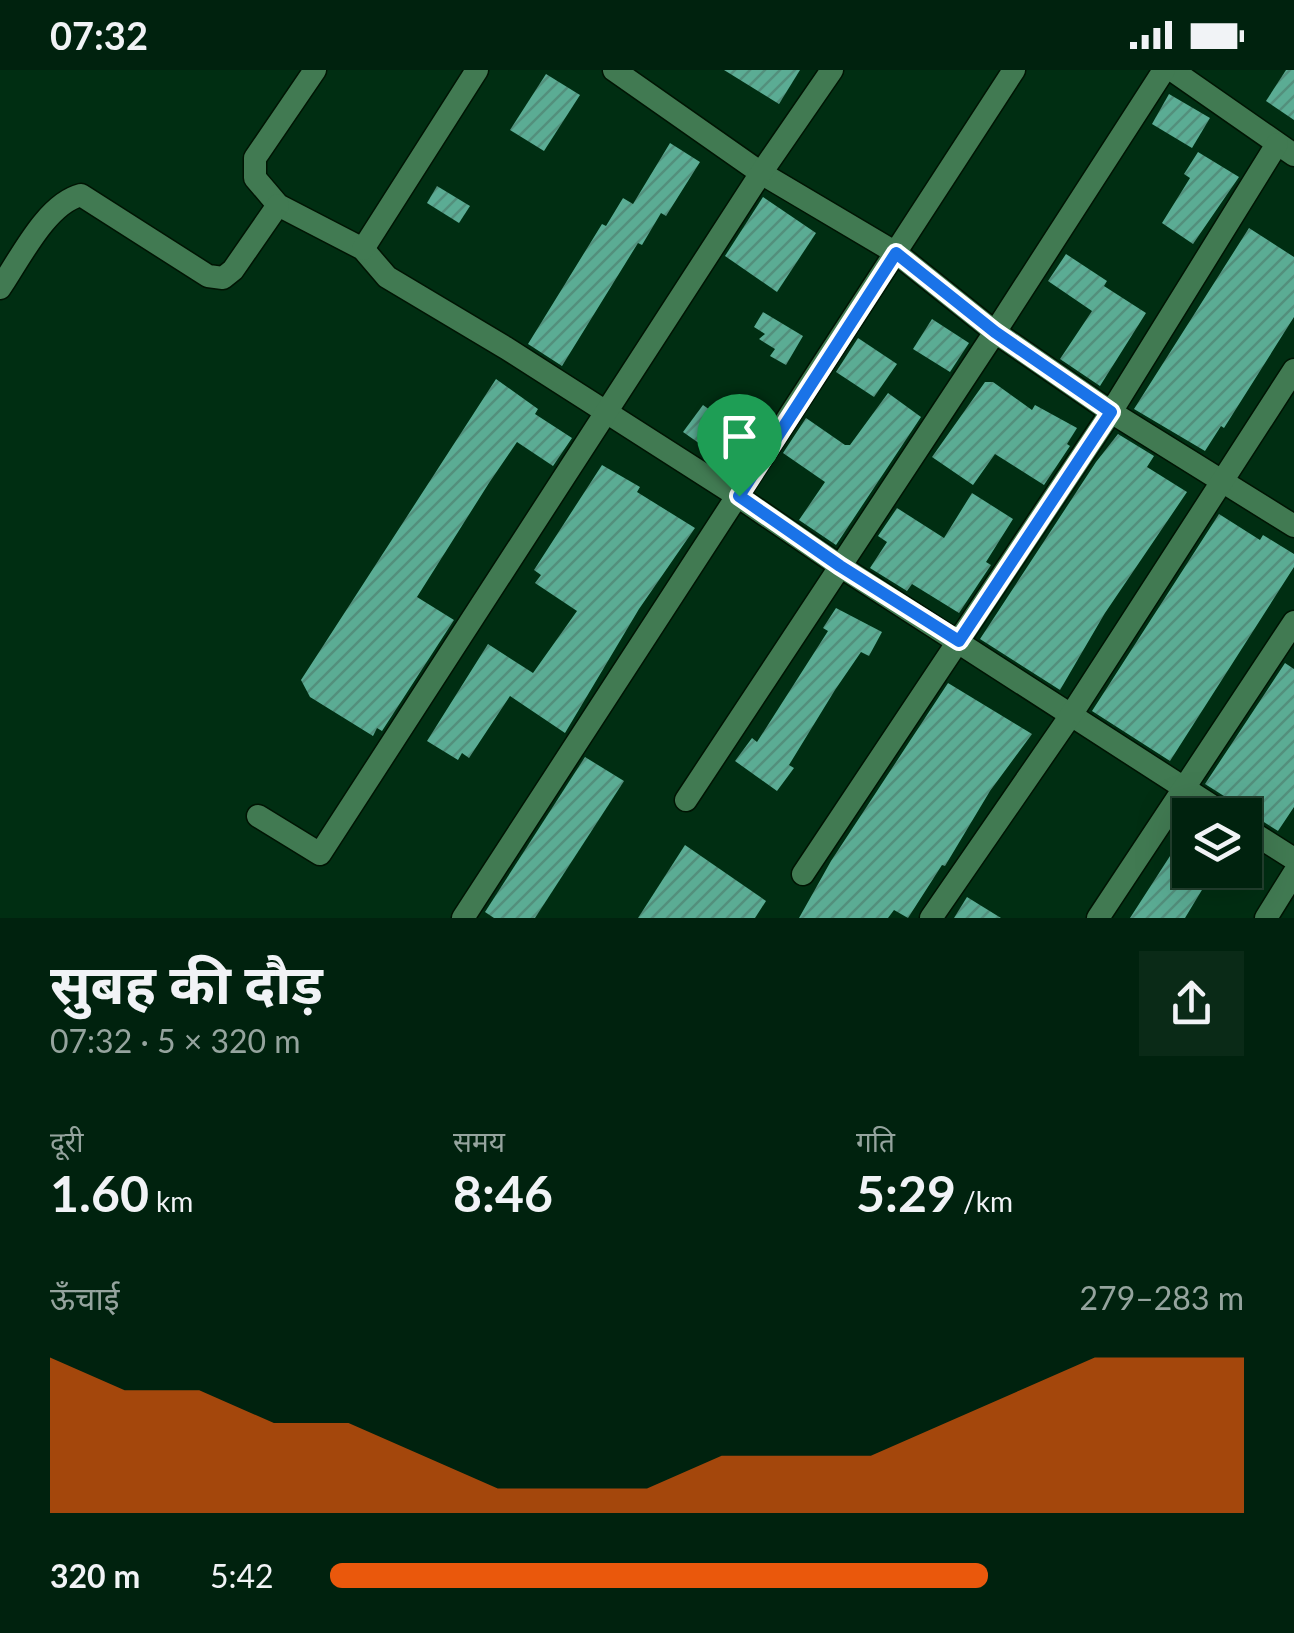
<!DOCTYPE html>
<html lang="hi">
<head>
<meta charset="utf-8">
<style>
  :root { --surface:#00220e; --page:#0a2a17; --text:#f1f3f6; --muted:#95a49e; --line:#223f2e; --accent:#ea580c }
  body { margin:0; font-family:Lato,"Noto Sans Devanagari",sans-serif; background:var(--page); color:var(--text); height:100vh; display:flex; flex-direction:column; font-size:38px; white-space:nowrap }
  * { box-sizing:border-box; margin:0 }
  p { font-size:32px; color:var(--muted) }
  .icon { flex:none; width:55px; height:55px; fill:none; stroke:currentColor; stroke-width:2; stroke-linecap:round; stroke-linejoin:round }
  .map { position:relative; height:848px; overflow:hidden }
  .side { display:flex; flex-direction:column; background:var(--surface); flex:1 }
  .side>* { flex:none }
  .controls { position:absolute; left:1172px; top:728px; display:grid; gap:20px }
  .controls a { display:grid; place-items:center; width:90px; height:90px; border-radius:0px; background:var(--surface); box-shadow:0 10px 40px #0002,0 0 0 2px var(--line); font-size:50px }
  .pin { position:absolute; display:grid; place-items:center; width:85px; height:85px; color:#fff; margin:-102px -42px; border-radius:50% 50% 50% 0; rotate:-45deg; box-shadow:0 0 10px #0007 }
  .pin .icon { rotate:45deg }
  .round { display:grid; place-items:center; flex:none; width:105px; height:105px; border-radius:0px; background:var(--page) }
  .summary { display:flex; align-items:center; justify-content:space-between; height:170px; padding:0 50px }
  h1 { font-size:55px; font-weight:700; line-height:75px }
  .figures { display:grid; grid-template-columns:repeat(3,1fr); gap:15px; height:170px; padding:10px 50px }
  .figures div { display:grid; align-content:center }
  .figures b { font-size:50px; font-weight:700 }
  .figures small { font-size:28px; font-weight:400 }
  .figures p { font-size:28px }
  .chart { height:280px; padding:20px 50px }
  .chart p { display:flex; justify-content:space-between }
  .chart svg { width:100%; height:180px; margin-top:10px; fill:var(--accent); opacity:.7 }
  ul { padding:0 50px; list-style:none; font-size:32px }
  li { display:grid; grid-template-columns:160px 120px 1fr; align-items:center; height:75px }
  li i { height:25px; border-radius:12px; background:var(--accent) }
  .status { display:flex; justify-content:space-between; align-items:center; height:70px; padding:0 50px; background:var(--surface); direction:ltr }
  .status svg { height:28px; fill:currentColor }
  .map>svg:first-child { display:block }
  .building { fill:url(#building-hatch) }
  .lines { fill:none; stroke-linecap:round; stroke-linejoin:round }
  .street-casing { stroke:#001403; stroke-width:25 }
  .street { stroke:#417a52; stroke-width:22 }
  .route-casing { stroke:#fff; stroke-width:20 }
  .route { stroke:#1a73e8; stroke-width:12 }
</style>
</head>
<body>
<div class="status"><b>07:32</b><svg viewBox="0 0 49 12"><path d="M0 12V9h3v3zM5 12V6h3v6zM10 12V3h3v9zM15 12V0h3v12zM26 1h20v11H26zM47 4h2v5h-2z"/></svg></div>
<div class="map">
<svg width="1294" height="848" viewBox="0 0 1294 848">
  <defs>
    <pattern id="building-hatch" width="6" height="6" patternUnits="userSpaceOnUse" patternTransform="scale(2.5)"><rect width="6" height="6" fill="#5bac94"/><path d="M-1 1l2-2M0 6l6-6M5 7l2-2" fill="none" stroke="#538f7c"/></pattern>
  </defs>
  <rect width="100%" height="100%" fill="#002e12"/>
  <!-- building -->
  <g class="building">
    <path d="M724,0H800L779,34Z"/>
    <path d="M1286,0H1294V50L1266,31Z"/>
    <path d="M546,4L580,25L544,81L510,60Z"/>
    <path d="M1169,24L1210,48L1192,78L1152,54Z"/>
    <path d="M670,73L700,92L666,146L661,143L642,175L638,173L562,296L528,274L602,154L606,156L623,128L633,134Z"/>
    <path d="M1198,82L1239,107L1193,174L1162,153L1190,108L1184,104Z"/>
    <path d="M437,116L470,136L459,153L427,133Z"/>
    <path d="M763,127L816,163L777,222L725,186Z"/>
    <path d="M1249,158L1294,187V247L1224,358L1221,356L1205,381L1134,339Z"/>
    <path d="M1066,184L1107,211L1104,216L1146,243L1100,316L1060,289L1092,241L1048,211Z"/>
    <path d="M763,242L803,266L786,295L770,286L775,279L759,269L765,264L754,257Z"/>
    <path d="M932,249L969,273L950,302L913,279Z"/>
    <path d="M858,268L897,294L874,327L836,302Z"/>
    <path d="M496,309L538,339L535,344L572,368L553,396L517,372L489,413L417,527L454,550L382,661L377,658L373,666L310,627L301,610Z"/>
    <path d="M985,312H993L1032,340L1035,335L1077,358L1067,374L1070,376L1044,415L995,384L973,415L932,387Z"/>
    <path d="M888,323L921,347L836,475L799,450L825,412L783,383L806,348L845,375H850Z"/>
    <path d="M703,335L752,370L733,397L683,362Z"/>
    <path d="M1118,364L1154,386L1147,397L1187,422L1105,543L1060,620L980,569L1096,392Z"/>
    <path d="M602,395L640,417L637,422L695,458L639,539L565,663L510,626L469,688L462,683L458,690L427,671L488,574L533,603L577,541L535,513L541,505L534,500Z"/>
    <path d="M972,423L1013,449L986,492L991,495L959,543L912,514L907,521L870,498L887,472L878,466L897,438L944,468Z"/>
    <path d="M1219,444L1260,470L1263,465L1294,484V497L1170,691L1092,641Z"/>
    <path d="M836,538L882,562L869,586L861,582L835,620L789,695L794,698L777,721L735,691L752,668L757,672L828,561L823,558Z"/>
    <path d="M1285,593L1294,599V737L1278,761L1253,745L1241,744L1235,733L1205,714Z"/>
    <path d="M948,613L1032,664L990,721L945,796L942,795L908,848L894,840L888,848H799L831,791Z"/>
    <path d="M585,687L624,711L535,848H494L485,842Z"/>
    <path d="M1190,755V800H1214L1185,848H1130Z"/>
    <path d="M685,775L766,831L755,848H638Z"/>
    <path d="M967,827L1001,848H954Z"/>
  </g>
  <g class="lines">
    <!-- street casing -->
    <g class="street-casing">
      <g id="street">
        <path d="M315,0L255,88V108L278,135L363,179L387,207L506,278L739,427L840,496L1226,745"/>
        <path d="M614,0L761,103L896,183L995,262L1111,342L1294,456"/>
        <path d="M1172,0L1294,85"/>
        <path d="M363,179L477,0"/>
        <path d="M0,218C20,189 46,134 81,125L208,206L223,208L233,200L278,135"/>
        <path d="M686,730L995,262L1164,0"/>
        <path d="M258,746L320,784L761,103L832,0"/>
        <path d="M1245,758L1294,789"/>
        <path d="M803,804L1111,342L1277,74"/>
        <path d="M463,848L1014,0"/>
        <path d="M931,848L1071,645L1294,300"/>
        <path d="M1098,848L1294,552"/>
        <path d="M1266,848L1294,803"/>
      </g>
    </g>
    <!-- street -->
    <use href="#street" class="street"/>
  </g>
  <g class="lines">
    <!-- route casing -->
    <g class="route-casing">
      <path id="route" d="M896,183L995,262L1111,342L959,571L840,496L739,426Z"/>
    </g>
    <!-- route -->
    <use href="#route" class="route"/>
  </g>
</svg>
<div class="controls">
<a><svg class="icon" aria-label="layers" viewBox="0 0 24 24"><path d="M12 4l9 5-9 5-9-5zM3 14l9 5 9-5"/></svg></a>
</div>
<div class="pin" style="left:739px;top:426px;background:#1e9e55"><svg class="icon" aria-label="arrive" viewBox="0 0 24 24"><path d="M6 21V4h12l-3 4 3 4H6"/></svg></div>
</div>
<section class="side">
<div class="summary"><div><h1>सुबह की दौड़</h1><p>07:32 · 5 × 320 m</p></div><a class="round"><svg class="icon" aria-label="share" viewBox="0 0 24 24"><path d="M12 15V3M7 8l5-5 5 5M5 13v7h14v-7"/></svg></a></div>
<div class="figures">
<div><p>दूरी</p><b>1.60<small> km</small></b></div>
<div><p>समय</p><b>8:46</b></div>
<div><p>गति</p><b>5:29<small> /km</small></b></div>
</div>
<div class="chart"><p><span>ऊँचाई</span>279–283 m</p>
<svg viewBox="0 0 160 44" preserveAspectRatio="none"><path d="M0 44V6L10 14L20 14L30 22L40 22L50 30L60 38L70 38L80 38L90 30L100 30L110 30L120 22L130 14L140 6L150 6L160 6V44z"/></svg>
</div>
<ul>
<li><b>320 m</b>5:42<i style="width:72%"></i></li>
</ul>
</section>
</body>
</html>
